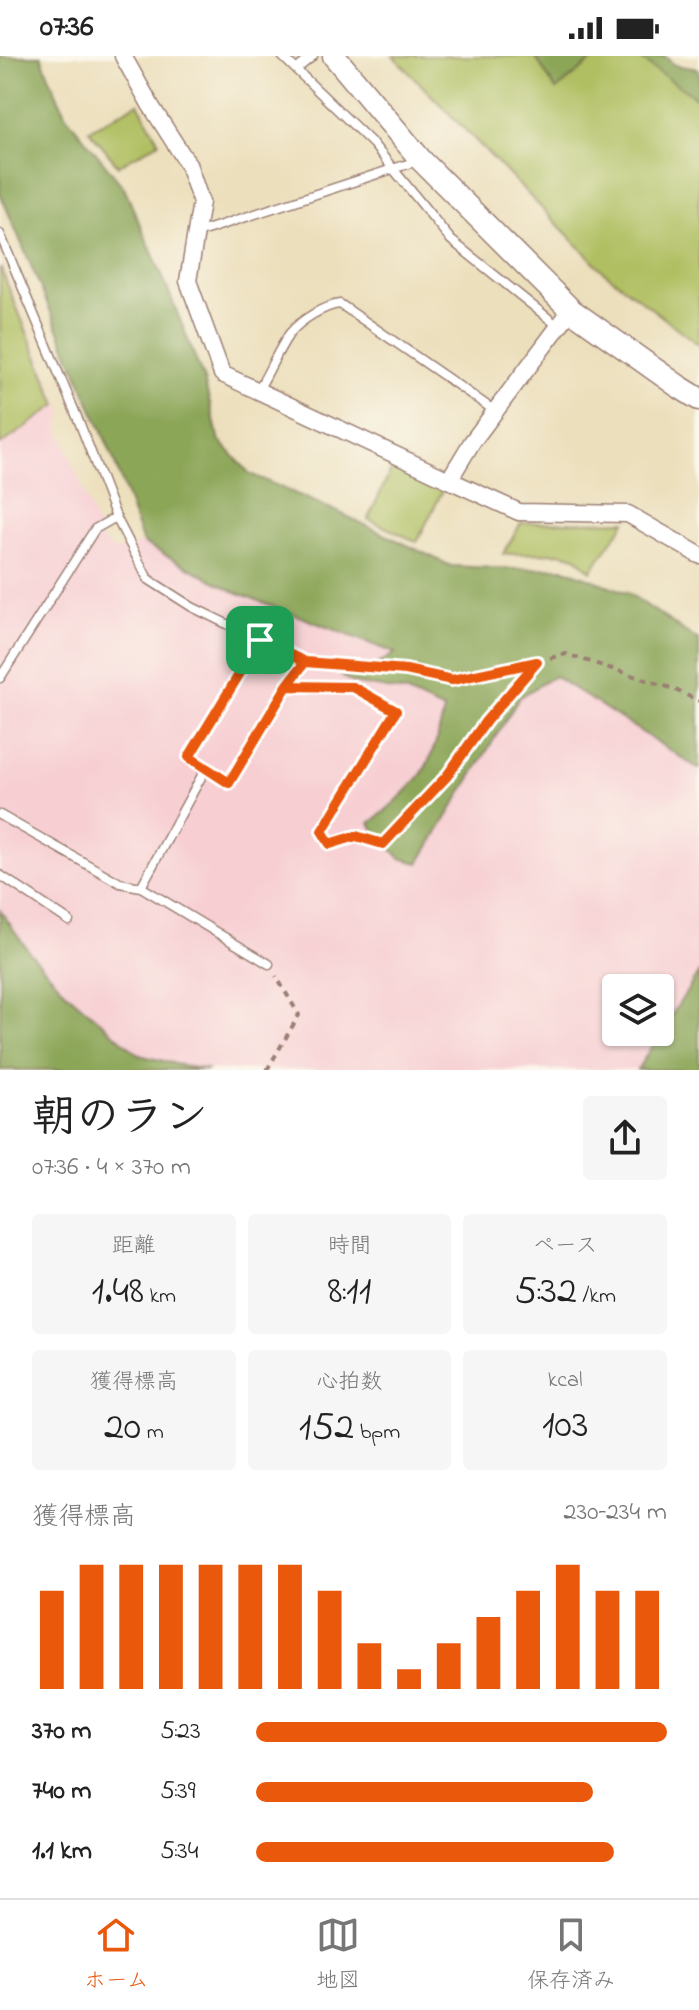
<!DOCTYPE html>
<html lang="ja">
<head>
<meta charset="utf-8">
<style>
  :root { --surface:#fff; --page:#f6f6f6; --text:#222; --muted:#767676; --line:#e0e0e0; --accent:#ea580c }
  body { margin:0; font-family:"Indie Flower","Klee One",sans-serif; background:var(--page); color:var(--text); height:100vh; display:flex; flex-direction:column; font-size:30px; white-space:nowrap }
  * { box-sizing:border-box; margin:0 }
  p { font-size:26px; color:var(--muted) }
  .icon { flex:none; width:44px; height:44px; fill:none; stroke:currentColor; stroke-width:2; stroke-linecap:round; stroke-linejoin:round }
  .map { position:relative; height:1014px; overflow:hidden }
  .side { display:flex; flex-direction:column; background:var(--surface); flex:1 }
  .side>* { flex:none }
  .controls { position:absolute; left:602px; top:918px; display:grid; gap:16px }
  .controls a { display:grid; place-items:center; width:72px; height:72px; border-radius:8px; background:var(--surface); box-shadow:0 2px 6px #0004; font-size:40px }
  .pin { position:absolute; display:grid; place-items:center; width:68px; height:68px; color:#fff; margin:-34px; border-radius:16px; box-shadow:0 4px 12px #0006 }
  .round { display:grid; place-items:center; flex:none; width:84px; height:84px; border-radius:8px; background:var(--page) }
  .summary { display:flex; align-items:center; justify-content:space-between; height:136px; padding:0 32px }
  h1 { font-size:44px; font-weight:600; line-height:60px }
  .figures { display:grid; grid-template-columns:repeat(3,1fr); gap:12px; height:136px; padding:8px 32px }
  .figures div { display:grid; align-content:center; border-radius:8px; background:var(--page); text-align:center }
  .figures b { font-size:40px; font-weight:600 }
  .figures small { font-size:22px; font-weight:400 }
  .figures p { font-size:22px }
  .chart { height:224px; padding:16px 32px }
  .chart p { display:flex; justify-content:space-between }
  .chart svg { width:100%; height:144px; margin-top:8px; stroke:var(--accent); stroke-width:6 }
  ul { padding:0 32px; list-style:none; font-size:26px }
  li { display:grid; grid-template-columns:128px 96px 1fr; align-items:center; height:60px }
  li i { height:20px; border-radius:10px; background:var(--accent) }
  .status { display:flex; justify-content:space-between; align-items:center; height:56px; padding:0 40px; background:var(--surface); direction:ltr }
  .status svg { height:22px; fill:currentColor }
  .tab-bar { display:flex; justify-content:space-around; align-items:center; height:112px; border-top:2px solid var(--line); background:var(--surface); font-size:22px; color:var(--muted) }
  .tab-bar a { display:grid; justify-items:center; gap:4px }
  .tab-bar .selected { color:var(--accent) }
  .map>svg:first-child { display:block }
  .built { fill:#f7cfd3; fill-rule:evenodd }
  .green { fill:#b0bf62; stroke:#7d6f46; stroke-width:2 }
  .forest { fill:#8ca658; stroke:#6b6242; stroke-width:2 }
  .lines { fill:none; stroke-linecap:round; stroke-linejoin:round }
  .service-casing { stroke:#9b7f74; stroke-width:11 }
  .minor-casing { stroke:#9b7f74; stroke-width:19 }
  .tertiary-casing { stroke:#9b7f74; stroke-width:25 }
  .path { stroke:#9b7f74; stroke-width:4; stroke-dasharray:6 6; stroke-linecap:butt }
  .service { stroke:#fff; stroke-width:8 }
  .minor { stroke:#fff; stroke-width:16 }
  .tertiary { stroke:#fff; stroke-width:22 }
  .route-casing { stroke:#fff; stroke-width:16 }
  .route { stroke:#ea580c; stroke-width:10 }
</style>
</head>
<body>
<div class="status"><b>07:36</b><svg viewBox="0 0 49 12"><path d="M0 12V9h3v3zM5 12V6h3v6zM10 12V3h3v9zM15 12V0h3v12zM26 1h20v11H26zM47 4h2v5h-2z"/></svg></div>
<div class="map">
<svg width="699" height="1014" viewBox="0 0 699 1014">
  <rect width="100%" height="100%" fill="#fbf7ec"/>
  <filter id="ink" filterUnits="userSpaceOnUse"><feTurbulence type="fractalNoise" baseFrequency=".0125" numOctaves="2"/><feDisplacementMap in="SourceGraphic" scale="16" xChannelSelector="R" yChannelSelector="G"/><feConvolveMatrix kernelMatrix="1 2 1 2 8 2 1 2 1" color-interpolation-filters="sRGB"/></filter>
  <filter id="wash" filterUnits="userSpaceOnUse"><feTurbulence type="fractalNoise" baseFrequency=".006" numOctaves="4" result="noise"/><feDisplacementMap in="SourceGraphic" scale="32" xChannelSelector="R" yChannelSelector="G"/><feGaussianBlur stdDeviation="1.8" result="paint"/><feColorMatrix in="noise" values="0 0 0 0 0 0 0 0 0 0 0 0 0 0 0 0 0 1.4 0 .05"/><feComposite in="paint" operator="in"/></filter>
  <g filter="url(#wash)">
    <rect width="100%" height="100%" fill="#ecdfbc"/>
    <!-- built -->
    <path class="built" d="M0,206L63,359L58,370L103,485L115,495L143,487L233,535L397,597L372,612L339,617L353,627L405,636L444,654L441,673L424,716L384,756L371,767L419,806L520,642L554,620L699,713V916L637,1014H208L188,1011L139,999L67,937L30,896L0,854ZM616,932H660V976H616Z"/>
    <!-- green -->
    <g class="green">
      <path d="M393,0H535L556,34L598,0H636L699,44V289L604,216Z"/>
      <path d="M138,47L159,86L118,110L89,74Z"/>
      <path d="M0,211L57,349L0,389Z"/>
      <path d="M393,410L443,434L417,486L368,463Z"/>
      <path d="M626,465L591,515L576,501L562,497L503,498L521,467Z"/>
    </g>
    <!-- forest -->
    <g class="forest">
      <path d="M0,0H41L65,58L124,132L162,219L204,324L219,384L250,418L340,457L451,510L514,513L562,512L628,537L699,585V713L554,620L519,642L419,807L400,802L376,777L370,767C384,757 416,728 424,714C434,697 440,674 444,654L405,636L353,627L338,617L372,612L395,597L233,535L143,487L112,399L0,137Z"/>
      <path d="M535,0H598L556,34Z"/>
      <path d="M636,0H665L674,9L699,13V44Z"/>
      <path d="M0,854L30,897L67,937L139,999L188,1011L208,1014H0Z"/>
      <path d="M699,916V1014H637Z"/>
    </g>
  </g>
  <g filter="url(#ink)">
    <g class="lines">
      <!-- service casing -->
      <g class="service-casing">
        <g id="service">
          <path d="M282,0L373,88L451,184L558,270"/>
          <path d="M297,13L313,0"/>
          <path d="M197,177L420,104"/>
          <path d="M0,178L80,368L116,461L148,523L192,551L305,606L406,614L452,624L537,606"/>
          <path d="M258,334C268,318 279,292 290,277C301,264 323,250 340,248L495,355"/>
          <path d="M260,584L189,701L229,727L287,630L305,606"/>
          <path d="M0,622L95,473L116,461"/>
          <path d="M0,759L120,827L141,831L269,908"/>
          <path d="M330,788L356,780L383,788L447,720L486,665L537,606"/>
          <path d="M0,819L69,865"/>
          <path d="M141,831L206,712"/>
        </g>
      </g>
      <!-- minor casing -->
      <g class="minor-casing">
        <g id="minor">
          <path d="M123,0L151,50L188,108L201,146L188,225L222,318L449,424L472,386L571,254"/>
          <path d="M449,424L519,456L628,458L699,499"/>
        </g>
      </g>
      <!-- tertiary casing -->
      <g class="tertiary-casing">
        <path id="tertiary" d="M334,0L421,104L571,254L678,330L699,343"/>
      </g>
      <!-- path -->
      <g class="path">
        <path d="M550,602L566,598L671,632L699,645"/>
        <path d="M305,631H353L396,655L322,775L324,777"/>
        <path d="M267,1014L299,959L276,920"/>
      </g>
      <!-- service -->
      <use href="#service" class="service"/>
      <!-- minor -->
      <use href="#minor" class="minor"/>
      <!-- tertiary -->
      <use href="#tertiary" class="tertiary"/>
    </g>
  </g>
  <g class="lines" filter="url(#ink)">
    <!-- route casing -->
    <g class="route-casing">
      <path id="route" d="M260,584L189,701L229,727L287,630L305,606L406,614L452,624L537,606L486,665L447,720L383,788L356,780L330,788L322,775L396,655L353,631L287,630L305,606L260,584"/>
    </g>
    <!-- route -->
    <use href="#route" class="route"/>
  </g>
</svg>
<div class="controls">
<a><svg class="icon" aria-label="layers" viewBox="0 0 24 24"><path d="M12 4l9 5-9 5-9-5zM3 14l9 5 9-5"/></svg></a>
</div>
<div class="pin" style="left:260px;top:584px;background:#1e9e55"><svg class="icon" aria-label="arrive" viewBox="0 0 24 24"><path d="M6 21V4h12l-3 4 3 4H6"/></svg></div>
</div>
<section class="side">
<div class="summary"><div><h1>朝のラン</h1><p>07:36 · 4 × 370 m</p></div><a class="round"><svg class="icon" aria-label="share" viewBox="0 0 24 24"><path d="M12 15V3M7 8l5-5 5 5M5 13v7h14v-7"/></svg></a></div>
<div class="figures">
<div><p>距離</p><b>1.48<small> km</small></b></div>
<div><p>時間</p><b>8:11</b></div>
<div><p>ペース</p><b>5:32<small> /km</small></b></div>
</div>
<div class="figures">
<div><p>獲得標高</p><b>20<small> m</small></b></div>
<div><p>心拍数</p><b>152<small> bpm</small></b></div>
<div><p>kcal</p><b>103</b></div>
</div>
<div class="chart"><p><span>獲得標高</span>230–234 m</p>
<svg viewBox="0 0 160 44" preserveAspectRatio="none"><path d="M5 44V14M15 44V6M25 44V6M35 44V6M45 44V6M55 44V6M65 44V6M75 44V14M85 44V30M95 44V38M105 44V30M115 44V22M125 44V14M135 44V6M145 44V14M155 44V14"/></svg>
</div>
<ul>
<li><b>370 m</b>5:23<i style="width:100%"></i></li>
<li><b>740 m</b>5:39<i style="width:82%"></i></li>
<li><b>1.1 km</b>5:34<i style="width:87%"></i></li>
</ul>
</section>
<nav class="tab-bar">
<a class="selected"><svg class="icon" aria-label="home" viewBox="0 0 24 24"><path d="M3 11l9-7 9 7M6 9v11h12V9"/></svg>ホーム</a>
<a><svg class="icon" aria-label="map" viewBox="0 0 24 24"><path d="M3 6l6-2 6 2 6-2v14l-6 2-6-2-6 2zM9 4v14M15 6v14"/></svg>地図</a>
<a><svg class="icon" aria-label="saved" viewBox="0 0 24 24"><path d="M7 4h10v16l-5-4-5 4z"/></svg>保存済み</a>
</nav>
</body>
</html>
